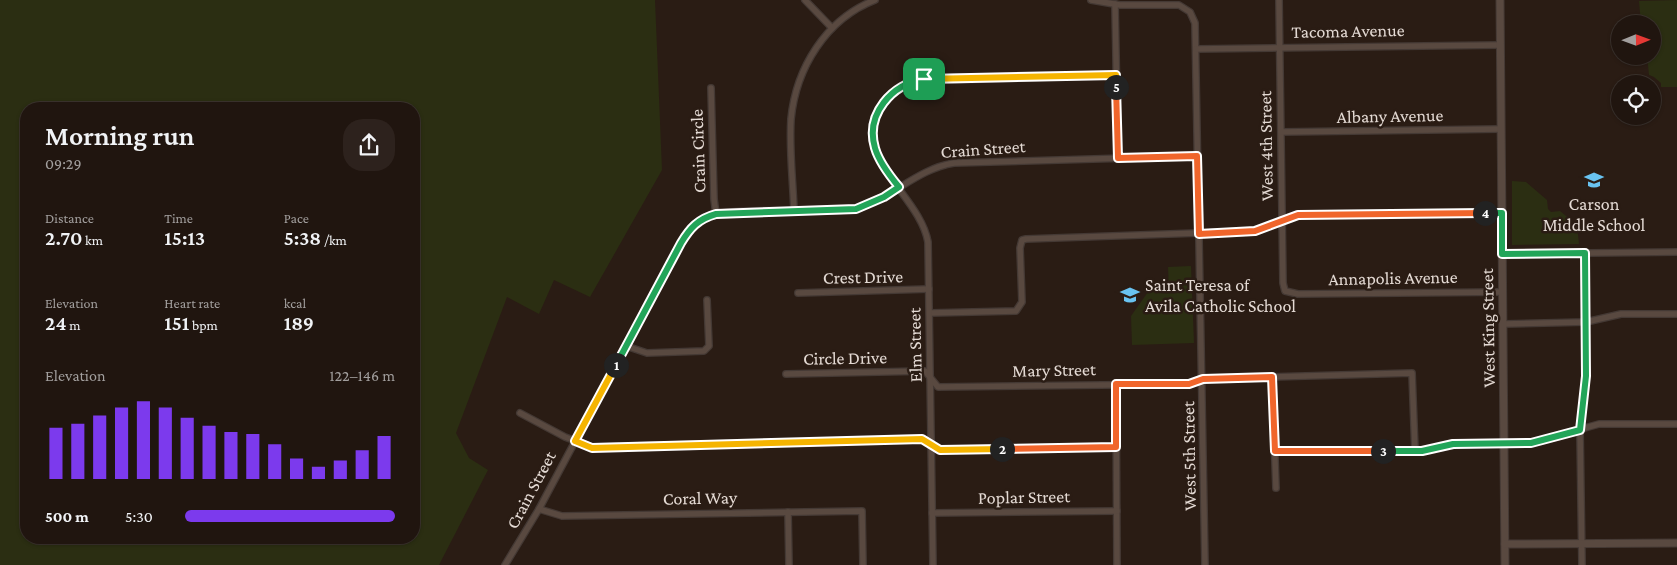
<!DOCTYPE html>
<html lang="en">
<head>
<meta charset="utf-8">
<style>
  :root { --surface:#20150f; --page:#2d221d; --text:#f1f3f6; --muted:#a29f9e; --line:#3d342f; --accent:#7c3aed }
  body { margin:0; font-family:"Crimson Pro",serif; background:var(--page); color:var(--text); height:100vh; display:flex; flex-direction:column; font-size:19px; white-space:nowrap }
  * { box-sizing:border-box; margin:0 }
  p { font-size:16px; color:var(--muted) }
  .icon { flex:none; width:28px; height:28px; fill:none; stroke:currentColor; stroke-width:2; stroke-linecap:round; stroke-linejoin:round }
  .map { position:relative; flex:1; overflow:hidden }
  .panel { position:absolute; left:20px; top:102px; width:400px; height:442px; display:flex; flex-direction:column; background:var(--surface); border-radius:20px; box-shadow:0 1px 4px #0004,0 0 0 1px var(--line) }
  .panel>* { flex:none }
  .needle { width:32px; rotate:89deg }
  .fabs { position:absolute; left:1611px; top:15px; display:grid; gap:10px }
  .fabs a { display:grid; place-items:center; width:50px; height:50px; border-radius:50%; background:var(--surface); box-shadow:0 1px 4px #0004,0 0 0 1px var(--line); font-size:25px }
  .pin { position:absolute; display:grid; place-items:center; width:42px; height:42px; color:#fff; margin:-21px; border-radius:10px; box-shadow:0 2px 8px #0006 }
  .km { position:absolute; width:25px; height:25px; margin:-12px; border-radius:50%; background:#222; color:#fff; font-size:14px; line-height:25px; text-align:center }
  .round { display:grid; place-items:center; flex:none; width:52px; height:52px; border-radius:20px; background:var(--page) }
  .headline { display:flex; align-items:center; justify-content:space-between; height:85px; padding:0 25px }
  h1 { font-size:28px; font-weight:600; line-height:38px }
  .metrics { display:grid; grid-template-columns:repeat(3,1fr); gap:8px; height:85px; padding:5px 25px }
  .metrics div { display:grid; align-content:center }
  .metrics b { font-size:21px; font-weight:600 }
  .metrics small { font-size:14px; font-weight:400 }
  .metrics p { font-size:14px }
  .chart { height:140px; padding:10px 25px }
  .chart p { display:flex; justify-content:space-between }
  .chart svg { width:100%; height:90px; margin-top:5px; stroke:var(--accent); stroke-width:6 }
  ul { padding:0 25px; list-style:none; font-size:16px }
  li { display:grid; grid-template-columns:80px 60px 1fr; align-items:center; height:38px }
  li i { height:12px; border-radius:6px; background:var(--accent) }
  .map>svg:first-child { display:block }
  .green { fill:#2b2e12; fill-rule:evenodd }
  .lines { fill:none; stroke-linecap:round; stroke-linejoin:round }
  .minor-casing { stroke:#443934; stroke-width:8 }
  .tertiary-casing { stroke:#443934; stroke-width:9 }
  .minor { stroke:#594940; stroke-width:5.5 }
  .tertiary { stroke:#594940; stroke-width:7 }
  .split-1-casing { stroke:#fff; stroke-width:10 }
  .split-2-casing { stroke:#fff; stroke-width:10 }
  .split-3-casing { stroke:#fff; stroke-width:10 }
  .split-4-casing { stroke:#fff; stroke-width:10 }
  .split-5-casing { stroke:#fff; stroke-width:10 }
  .split-6-casing { stroke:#fff; stroke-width:10 }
  .split-1 { stroke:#22a559; stroke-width:6 }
  .split-2 { stroke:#f5b400; stroke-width:6 }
  .split-3 { stroke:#f0652b; stroke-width:6 }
  .split-4 { stroke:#22a559; stroke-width:6 }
  .split-5 { stroke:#f0652b; stroke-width:6 }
  .split-6 { stroke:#f5b400; stroke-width:6 }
  .labels { text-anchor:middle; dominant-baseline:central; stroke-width:5; stroke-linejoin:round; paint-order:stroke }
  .street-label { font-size:18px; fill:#e4dad4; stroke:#2a1c14 }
  .poi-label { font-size:18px; fill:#e4dad4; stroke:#2a1c14 }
</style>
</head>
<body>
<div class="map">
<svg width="1677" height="565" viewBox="0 0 1677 565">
  <rect width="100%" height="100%" fill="#2a1c14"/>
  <!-- green -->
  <g class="green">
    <path d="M0,0H655L662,170L590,297L554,280L539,314L507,297L456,433L469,458L488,470L439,565H0ZM26,109H414V539H26Z"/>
    <path d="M1677,0V87H1661V83L1654,77L1649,75L1647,56H1652V24H1641L1639,1Z"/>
    <path d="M1512,181L1526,182L1547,200L1548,209L1551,212L1560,211L1577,225L1579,244L1512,245Z"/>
    <path d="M1191,266L1194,343L1132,345L1131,316L1148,292L1169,291L1168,267Z"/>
  </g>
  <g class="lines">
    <!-- minor casing -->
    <g class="minor-casing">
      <g id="minor">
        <path d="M805,0L832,28"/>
        <path d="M1091,0L1120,5H1179L1190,12L1195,23L1205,565"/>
        <path d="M1279,0L1283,283L1285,291L1298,294L1503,292"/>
        <path d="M1115,4L1118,159"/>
        <path d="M1196,49L1500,45"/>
        <path d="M711,88L714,199L716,214"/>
        <path d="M1281,132L1501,129"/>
        <path d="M794,211C793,181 789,149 791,119C796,68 826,19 875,0"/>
        <path d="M1502,254L1677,252"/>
        <path d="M798,293L929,289"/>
        <path d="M930,313L1016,311L1022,302L1020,248L1022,240L1026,239L1255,231L1298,215L1502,213"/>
        <path d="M1504,324L1586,322L1621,314H1677"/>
        <path d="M626,346L647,353L704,351L709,346L707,300"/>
        <path d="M786,374L925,371L938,387L1189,384L1203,379L1412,373L1415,451"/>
        <path d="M1272,377L1276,488"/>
        <path d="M1116,384L1117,565"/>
        <path d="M520,413L565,437L592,447L923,439L939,450L1116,447"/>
        <path d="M1275,451H1422L1453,444L1531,443L1599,424H1677"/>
        <path d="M539,509L562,516L862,511L863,565"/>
        <path d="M788,512L789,565"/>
        <path d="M932,513L1117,511"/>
        <path d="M505,565L539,509L681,243C687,233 693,224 703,218C726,206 813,213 843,210C886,207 911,170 954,163L1197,156"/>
        <path d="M933,565L928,242C920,196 853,160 879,110C887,96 898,87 914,81L1116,75"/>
        <path d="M1582,565L1580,430L1586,376L1585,253"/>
      </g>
    </g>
    <!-- tertiary casing -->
    <g class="tertiary-casing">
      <g id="tertiary">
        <path d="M1500,0L1505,565"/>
        <path d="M1505,544L1677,543"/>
      </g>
    </g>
    <!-- minor -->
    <use href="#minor" class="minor"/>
    <!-- tertiary -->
    <use href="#tertiary" class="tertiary"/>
  </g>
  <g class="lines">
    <!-- split-1 casing -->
    <g class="split-1-casing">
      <path id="split-1" d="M616,365L681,243C690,228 698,219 716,214L856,209L884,197L899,187C889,175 879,162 875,148C865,114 892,84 924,79"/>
    </g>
    <!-- split-2 casing -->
    <g class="split-2-casing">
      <path id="split-2" d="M616,365L575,441L592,448L922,439L940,450L1002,449"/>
    </g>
    <!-- split-3 casing -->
    <g class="split-3-casing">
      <path id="split-3" d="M1002,449L1116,447V384H1189L1203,379L1272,377L1275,451H1383"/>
    </g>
    <!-- split-4 casing -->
    <g class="split-4-casing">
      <path id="split-4" d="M1383,451H1422L1453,444L1531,443L1580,430L1586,376L1585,253L1502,254V213H1485"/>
    </g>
    <!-- split-5 casing -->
    <g class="split-5-casing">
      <path id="split-5" d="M1116,87L1118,158L1197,156L1199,234L1255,231L1298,215L1485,213"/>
    </g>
    <!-- split-6 casing -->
    <g class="split-6-casing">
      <path id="split-6" d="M924,79L1116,75V87"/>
    </g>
    <!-- split-1 -->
    <use href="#split-1" class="split-1"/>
    <!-- split-2 -->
    <use href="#split-2" class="split-2"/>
    <!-- split-3 -->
    <use href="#split-3" class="split-3"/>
    <!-- split-4 -->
    <use href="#split-4" class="split-4"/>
    <!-- split-5 -->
    <use href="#split-5" class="split-5"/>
    <!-- split-6 -->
    <use href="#split-6" class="split-6"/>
  </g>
  <!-- icons -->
  <defs>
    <g id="school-bare" transform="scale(1.5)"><path d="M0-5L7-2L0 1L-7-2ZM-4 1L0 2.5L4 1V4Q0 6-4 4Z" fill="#69c3f1" stroke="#2a1c14" stroke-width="2.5" paint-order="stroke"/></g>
  </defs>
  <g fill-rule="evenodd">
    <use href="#school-bare" x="1594" y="180"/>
    <use href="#school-bare" x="1130" y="295"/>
  </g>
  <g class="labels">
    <!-- street labels -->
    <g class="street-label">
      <text transform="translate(1348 31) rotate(-1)">Tacoma Avenue</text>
      <text transform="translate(1390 116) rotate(-1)">Albany Avenue</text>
      <text transform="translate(1266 146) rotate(-91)">West 4th Street</text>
      <text transform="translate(983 149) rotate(-4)">Crain Street</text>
      <text transform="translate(698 151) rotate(-92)">Crain Circle</text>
      <text transform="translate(863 277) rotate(-1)">Crest Drive</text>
      <text transform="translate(1393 278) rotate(-1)">Annapolis Avenue</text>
      <text transform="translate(1488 328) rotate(-91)">West King Street</text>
      <text transform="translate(915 345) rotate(-91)">Elm Street</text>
      <text transform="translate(845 358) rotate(-1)">Circle Drive</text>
      <text transform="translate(1054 370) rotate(-1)">Mary Street</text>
      <text transform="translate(1189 456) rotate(-91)">West 5th Street</text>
      <text transform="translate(531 490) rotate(-62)">Crain Street</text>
      <text transform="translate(1024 497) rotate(-1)">Poplar Street</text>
      <text transform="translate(700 498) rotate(-1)">Coral Way</text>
    </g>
    <!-- poi labels -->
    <g class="poi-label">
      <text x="1594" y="204">Carson<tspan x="1594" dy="21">Middle School</tspan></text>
      <text x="1145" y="285" text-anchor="start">Saint Teresa of<tspan x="1145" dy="21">Avila Catholic School</tspan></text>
    </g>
  </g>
</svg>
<div class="fabs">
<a><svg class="needle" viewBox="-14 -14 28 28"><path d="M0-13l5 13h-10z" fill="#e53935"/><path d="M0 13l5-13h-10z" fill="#a29f9e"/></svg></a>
<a><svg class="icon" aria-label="locate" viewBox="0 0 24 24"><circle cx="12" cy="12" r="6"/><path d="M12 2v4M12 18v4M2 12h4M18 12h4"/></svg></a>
</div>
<div class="pin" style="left:924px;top:79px;background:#1e9e55"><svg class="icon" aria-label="arrive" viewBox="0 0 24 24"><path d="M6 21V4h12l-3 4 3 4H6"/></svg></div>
<b class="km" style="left:616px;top:365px">1</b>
<b class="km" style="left:1002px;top:449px">2</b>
<b class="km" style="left:1383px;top:451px">3</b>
<b class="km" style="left:1485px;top:213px">4</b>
<b class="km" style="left:1116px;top:87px">5</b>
<section class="panel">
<div class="headline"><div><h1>Morning run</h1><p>09:29</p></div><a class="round"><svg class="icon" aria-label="share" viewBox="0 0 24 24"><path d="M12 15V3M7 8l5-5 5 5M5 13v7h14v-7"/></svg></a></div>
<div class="metrics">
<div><p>Distance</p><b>2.70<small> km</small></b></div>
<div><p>Time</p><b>15:13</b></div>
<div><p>Pace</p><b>5:38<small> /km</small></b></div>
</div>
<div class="metrics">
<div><p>Elevation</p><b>24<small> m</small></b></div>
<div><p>Heart rate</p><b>151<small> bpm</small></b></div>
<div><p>kcal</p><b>189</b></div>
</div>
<div class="chart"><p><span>Elevation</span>122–146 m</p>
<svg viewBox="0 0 160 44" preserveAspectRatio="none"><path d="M5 44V19M15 44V17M25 44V13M35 44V9M45 44V6M55 44V9M65 44V14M75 44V18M85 44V21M95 44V22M105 44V27M115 44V34M125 44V38M135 44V35M145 44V30M155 44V23"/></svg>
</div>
<ul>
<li><b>500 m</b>5:30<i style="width:100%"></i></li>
</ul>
</section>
</div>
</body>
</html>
